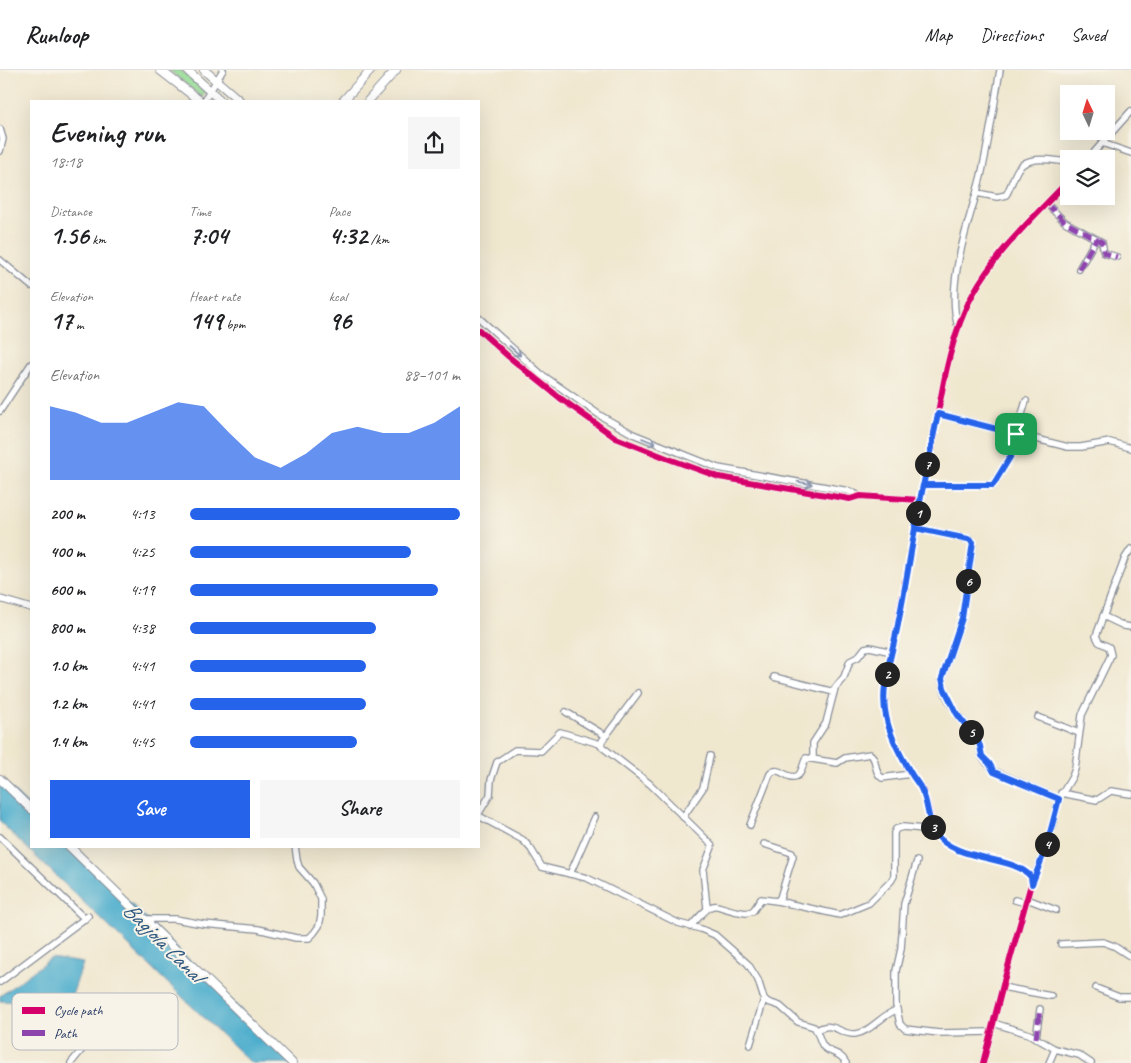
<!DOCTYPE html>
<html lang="en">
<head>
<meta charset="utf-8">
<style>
  :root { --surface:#fff; --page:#f6f6f6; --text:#202124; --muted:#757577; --line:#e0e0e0; --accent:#2563eb }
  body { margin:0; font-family:Caveat,sans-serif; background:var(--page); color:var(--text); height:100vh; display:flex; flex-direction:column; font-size:19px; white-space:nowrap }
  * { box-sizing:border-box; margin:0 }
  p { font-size:16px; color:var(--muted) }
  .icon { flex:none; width:28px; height:28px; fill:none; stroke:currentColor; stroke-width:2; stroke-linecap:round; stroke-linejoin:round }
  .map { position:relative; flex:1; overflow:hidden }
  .side { position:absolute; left:30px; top:30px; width:450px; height:748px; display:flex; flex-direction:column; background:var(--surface); border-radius:0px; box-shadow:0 5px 20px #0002 }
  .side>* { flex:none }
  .needle { width:32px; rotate:356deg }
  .fabs { position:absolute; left:1060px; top:15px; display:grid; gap:10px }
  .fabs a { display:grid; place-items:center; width:55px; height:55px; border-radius:0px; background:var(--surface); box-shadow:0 5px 20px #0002; font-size:25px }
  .pin { position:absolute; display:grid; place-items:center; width:42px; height:42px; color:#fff; margin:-21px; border-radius:10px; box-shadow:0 2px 8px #0006 }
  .km { position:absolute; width:25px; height:25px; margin:-12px; border-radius:50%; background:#222; color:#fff; font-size:14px; line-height:25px; text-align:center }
  .round { display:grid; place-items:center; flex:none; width:52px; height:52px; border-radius:0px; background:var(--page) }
  .headline { display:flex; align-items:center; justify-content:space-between; height:85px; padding:0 20px }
  h1 { font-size:28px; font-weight:700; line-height:38px }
  .metrics { display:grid; grid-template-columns:repeat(3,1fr); gap:8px; height:85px; padding:5px 20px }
  .metrics div { display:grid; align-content:center }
  .metrics b { font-size:25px; font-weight:700 }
  .metrics small { font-size:14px; font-weight:400 }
  .metrics p { font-size:14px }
  .chart { height:140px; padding:10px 20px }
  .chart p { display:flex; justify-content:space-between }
  .chart svg { width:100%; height:90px; margin-top:5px; fill:var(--accent); opacity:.7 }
  .button { display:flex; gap:10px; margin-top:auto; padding:10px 20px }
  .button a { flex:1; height:58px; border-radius:0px; background:var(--accent); color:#fff; font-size:20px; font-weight:700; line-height:58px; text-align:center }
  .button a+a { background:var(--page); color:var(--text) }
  ul { padding:0 20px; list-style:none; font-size:16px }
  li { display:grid; grid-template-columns:80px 60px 1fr; align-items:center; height:38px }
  li i { height:12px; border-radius:6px; background:var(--accent) }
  header { display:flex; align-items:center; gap:30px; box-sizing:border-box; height:70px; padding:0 25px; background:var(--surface); border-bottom:1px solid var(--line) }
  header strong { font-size:24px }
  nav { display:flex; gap:28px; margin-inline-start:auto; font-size:18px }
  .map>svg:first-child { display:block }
  .green { fill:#96dd96; stroke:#58867a }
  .water { fill:#4eaecd; stroke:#346e96 }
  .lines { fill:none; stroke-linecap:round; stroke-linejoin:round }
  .minor-casing { stroke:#868b96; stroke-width:8 }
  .tertiary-casing { stroke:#868b96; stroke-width:10 }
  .minor { stroke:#fff; stroke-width:5.5 }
  .tertiary { stroke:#fff; stroke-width:8 }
  .quiet { stroke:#8e44ad; stroke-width:5; stroke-dasharray:10 5; stroke-linecap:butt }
  .cycleway-casing { stroke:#f7f3e8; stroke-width:9 }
  .cycleway { stroke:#d6006c; stroke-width:6 }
  .oneway { stroke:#8d97ae }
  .route-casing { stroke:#fff; stroke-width:10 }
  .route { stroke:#2563eb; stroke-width:6 }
  .labels { text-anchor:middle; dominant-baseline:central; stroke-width:4; stroke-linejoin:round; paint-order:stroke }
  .water-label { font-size:22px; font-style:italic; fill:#2a557f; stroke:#f7f3e8 }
  .key { fill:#f7f3e8; stroke:#b5b8bf; stroke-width:1 }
  .key-label { font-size:14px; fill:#1b2f5e }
</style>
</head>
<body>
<header>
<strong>Runloop</strong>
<nav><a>Map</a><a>Directions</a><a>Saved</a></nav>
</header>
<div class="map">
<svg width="1131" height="993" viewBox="0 0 1131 993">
  <rect width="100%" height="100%" fill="#f7f3e8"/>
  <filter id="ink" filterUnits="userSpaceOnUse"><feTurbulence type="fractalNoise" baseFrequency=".02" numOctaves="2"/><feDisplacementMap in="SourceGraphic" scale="10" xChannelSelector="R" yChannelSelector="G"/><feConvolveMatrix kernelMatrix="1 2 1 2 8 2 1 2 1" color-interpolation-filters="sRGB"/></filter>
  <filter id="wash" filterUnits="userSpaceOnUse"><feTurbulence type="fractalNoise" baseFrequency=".0096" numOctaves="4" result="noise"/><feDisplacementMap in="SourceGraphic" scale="20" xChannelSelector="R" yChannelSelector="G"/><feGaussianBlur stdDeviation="1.12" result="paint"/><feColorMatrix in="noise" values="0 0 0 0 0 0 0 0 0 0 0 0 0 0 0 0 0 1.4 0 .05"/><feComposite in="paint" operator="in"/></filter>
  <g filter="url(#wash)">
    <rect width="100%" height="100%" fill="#f0e7cf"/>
    <!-- green -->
    <path class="green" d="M169,0H180L206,23L202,27Z"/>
    <!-- water -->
    <g class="water">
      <path d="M0,708L31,738V776H71L296,993H251L0,752Z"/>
      <path d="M51,888L83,893L69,934L0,931V926Z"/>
    </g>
  </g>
  <g filter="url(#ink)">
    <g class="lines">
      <!-- minor casing -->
      <g class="minor-casing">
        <g id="minor">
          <path d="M204,31L223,0"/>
          <path d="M0,59L3,69L0,81"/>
          <path d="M1102,73L1131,83"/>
          <path d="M1088,89L1131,41"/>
          <path d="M977,123L997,127L1006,125C1011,117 1013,107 1018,99C1028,84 1054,91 1069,92"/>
          <path d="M1047,134L1065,152L1102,172L1104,183L1117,187"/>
          <path d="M0,190L31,216"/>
          <path d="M1079,199L1096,169"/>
          <path d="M479,248L541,304L601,346L633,364L718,398L849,421L860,426"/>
          <path d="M958,257C945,211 970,151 981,106C989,71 994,36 1000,0"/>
          <path d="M479,260L509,287L560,328L616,368L669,389L719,407L850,429L860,426L920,430"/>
          <path d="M0,341L31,294"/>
          <path d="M938,344L1068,377H1081L1110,372L1131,378"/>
          <path d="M1016,364L1026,331"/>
          <path d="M923,415H993L1023,366"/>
          <path d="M915,458L968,469L973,472V476L962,548L942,609C943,632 967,653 978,672C981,677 980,682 982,687C983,689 992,698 994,701L1059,729"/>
          <path d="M0,529L31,538"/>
          <path d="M1103,546L1124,556L1131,557"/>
          <path d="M774,607L834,622"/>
          <path d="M638,623L602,671L601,676L650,714L711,774L712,777L703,800L707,838"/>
          <path d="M566,642L606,666"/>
          <path d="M1038,647L1079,663"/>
          <path d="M813,689V673L826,653L835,618L844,607L850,591L858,587L865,578L870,577L892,582"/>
          <path d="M1061,723L1097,730L1111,721L1131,724"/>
          <path d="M479,743L490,725L491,710L497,692L515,680L541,681L560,662L600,674"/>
          <path d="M479,746L523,770L531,779L542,797L587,808L678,853L701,859L715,865L748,894L758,910L764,929L768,932L780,936L798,952L814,957C819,963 819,970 823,976C829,984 840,981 846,993"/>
          <path d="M683,747L703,718L710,686"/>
          <path d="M750,755L770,704C779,694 787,711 797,706C802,704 803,693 806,688L837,693L845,688L870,684C878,689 873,702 882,708L911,704"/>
          <path d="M0,767L85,849"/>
          <path d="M917,791L904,834L901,879L896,901V935L900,954L905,959L939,963L991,962"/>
          <path d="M570,804L595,747"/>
          <path d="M1032,812L1046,778L1059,729L1072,707L1075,699L1082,645L1111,585L1109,577L1099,572L1096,566L1125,488L1131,479"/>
          <path d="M1027,829L1056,840"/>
          <path d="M1015,830L1026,833"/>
          <path d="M777,831L840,845L869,833L891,811L894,806V763L896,759L903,757L934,760"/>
          <path d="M144,849H175L203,854L258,859L296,868H309L314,863L319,856L321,846V829L313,813L299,797L297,790L295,776"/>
          <path d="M690,857C720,823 709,839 746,843L753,841L761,829L777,831L780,828L793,786L792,783L764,774"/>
          <path d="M1061,874L1103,872L1114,876L1131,887"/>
          <path d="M0,912L88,846"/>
          <path d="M1002,917L1051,926"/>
          <path d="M1096,918L1119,927H1131"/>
          <path d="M993,953L1029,964L1055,979L1079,985L1091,993"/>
          <path d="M817,960C834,950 839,965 855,964C871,962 882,944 897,940"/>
          <path d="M1036,968L1040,939"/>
          <path d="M750,975L764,929"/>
          <path d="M71,993L89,971"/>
          <path d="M983,993L1004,911L1031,814V807C1018,790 973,788 953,778C924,763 935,743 922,720C919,714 914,709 911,704C895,677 884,654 884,622L944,311C950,281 958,251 973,224C997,180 1035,146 1069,110"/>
          <path d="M1049,993L1055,979"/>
        </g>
      </g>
      <!-- tertiary casing -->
      <g class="tertiary-casing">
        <g id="tertiary">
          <path d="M160,0L200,31"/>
          <path d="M187,0L221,31"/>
          <path d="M204,0L240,31"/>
          <path d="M343,31L371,0"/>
          <path d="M368,31L396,0"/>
          <path d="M0,709L31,739"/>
          <path d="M69,776L292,993"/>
        </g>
      </g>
      <!-- minor -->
      <use href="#minor" class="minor"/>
      <!-- tertiary -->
      <use href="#tertiary" class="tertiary"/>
      <!-- quiet -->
      <g class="quiet">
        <path d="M1047,134L1065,152L1102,172L1104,183L1117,187"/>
        <path d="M1079,199L1096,169"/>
        <path d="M1036,968L1040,939"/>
      </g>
      <!-- cycleway casing -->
      <g class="cycleway-casing">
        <g id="cycleway">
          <path d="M479,260L509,287L560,328L616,368L669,389L719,407L850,429L860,426L920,430"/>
          <path d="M983,993L1004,911L1031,814V807C1018,790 973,788 953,778C924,763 935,743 922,720C919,714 914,709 911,704C895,677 884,654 884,622L944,311C950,281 958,251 973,224C997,180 1035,146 1069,110"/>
        </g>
      </g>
      <!-- cycleway -->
      <use href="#cycleway" class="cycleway"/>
    </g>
    <!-- one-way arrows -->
    <defs><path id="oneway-shaft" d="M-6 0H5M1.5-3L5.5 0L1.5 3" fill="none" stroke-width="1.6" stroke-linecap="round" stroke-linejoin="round" transform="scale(1.25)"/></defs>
    <g class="oneway">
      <use href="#oneway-shaft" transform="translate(515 281) rotate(41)"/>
      <use href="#oneway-shaft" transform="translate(649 371) rotate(22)"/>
      <use href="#oneway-shaft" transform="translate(805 413) rotate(10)"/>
    </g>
  </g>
  <g class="lines" filter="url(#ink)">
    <!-- route casing -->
    <g class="route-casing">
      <path id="route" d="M1016,364L1023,366L993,415H923C914,459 908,505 899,549C894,580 879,615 886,646C890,667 901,687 912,705C915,710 920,715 922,721C929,734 927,752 936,764C956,792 1014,785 1031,807L1032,814L1046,778L1059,729L994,702L989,693L982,686L980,676L978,671L957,644L944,618L942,608L962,548L973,472L968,469L915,458C922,420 930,382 938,344L1016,364"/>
    </g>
    <!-- route -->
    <use href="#route" class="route"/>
  </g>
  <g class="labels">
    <!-- water labels -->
    <g class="water-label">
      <text transform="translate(163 872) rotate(45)">Bagjola Canal</text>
    </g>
  </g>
  <!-- legend -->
  <rect x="12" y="923" width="166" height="57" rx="8" class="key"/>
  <rect x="22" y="937" width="23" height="7" fill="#d6006c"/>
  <rect x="22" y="960" width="23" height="6" fill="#8e44ad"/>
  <g class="key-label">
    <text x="54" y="945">Cycle path</text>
    <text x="54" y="968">Path</text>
  </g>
</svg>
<div class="fabs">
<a><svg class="needle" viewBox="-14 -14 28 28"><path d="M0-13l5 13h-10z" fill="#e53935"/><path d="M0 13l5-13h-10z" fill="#757577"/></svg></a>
<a><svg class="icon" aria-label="layers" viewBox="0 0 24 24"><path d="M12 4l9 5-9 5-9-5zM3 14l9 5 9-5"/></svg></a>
</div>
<div class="pin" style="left:1016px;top:364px;background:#1e9e55"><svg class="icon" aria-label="arrive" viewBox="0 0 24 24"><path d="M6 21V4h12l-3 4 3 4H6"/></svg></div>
<b class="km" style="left:918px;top:443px">1</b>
<b class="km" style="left:887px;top:604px">2</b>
<b class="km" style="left:933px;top:757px">3</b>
<b class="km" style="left:1047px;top:774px">4</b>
<b class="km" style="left:971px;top:662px">5</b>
<b class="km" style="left:968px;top:511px">6</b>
<b class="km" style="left:927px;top:394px">7</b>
<section class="side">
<div class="headline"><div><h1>Evening run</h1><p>18:18</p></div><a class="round"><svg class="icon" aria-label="share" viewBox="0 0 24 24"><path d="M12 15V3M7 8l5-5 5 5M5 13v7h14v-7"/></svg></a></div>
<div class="metrics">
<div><p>Distance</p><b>1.56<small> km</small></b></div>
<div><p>Time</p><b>7:04</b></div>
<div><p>Pace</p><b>4:32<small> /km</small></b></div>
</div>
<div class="metrics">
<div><p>Elevation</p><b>17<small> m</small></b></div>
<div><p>Heart rate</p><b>149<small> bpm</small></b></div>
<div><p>kcal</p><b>96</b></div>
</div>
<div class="chart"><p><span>Elevation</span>88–101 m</p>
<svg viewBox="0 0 160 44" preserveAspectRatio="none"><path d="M0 44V8L10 11L20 16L30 16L40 11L50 6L60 8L70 21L80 33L90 38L100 31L110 21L120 18L130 21L140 21L150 16L160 8V44z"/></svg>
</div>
<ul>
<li><b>200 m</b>4:13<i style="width:100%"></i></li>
<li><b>400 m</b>4:25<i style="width:82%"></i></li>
<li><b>600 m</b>4:19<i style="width:92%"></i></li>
<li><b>800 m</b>4:38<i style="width:69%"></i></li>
<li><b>1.0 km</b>4:41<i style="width:65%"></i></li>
<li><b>1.2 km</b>4:41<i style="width:65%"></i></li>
<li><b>1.4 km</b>4:45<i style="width:62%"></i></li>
</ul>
<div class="button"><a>Save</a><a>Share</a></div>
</section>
</div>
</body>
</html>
